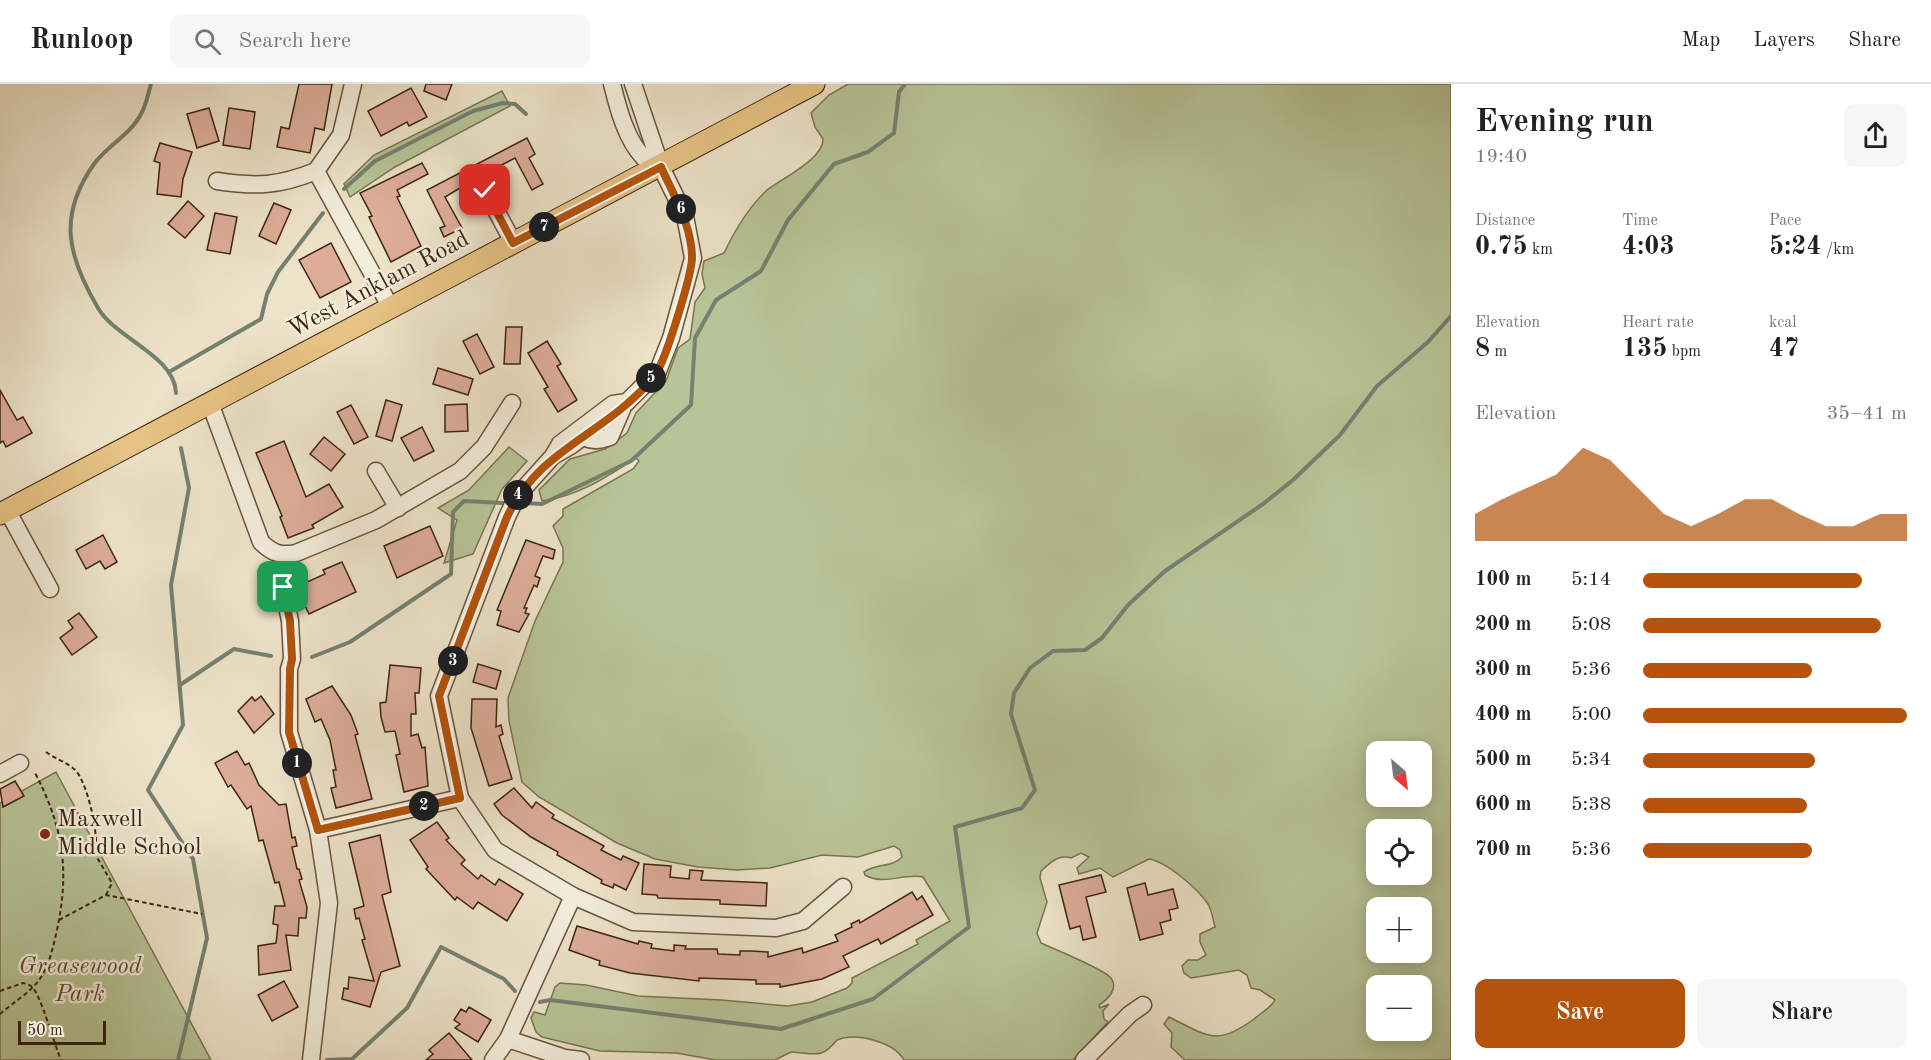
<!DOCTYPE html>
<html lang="en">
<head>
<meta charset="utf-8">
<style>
  :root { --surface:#fff; --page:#f6f6f6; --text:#222; --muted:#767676; --line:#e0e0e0; --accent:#b45309 }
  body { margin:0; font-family:"Old Standard TT",serif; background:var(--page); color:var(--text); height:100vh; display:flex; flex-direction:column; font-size:22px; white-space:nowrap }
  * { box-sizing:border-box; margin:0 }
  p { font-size:20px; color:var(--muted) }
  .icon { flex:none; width:33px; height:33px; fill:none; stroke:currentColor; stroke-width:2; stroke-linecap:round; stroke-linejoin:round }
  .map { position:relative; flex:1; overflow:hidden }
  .drawer { display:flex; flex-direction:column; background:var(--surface); width:480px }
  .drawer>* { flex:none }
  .needle { width:39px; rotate:152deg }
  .buttons { position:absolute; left:1366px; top:657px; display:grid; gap:12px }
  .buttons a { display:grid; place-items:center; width:66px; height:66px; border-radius:12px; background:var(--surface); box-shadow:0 3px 15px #0003; font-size:30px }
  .scale { position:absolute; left:18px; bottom:15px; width:88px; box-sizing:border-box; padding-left:6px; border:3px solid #3d250e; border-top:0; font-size:16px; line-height:21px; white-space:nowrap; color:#3d250e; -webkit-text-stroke:4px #f3eddc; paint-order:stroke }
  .pin { position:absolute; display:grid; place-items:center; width:51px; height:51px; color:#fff; margin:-26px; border-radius:12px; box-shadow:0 3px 9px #0006 }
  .km { position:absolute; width:30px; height:30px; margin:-15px; border-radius:50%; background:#222; color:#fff; font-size:16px; line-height:30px; text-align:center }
  .round { display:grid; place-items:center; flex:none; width:63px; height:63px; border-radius:12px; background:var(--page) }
  .overview { display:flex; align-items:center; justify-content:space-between; height:102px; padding:0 24px }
  h1 { font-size:33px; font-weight:700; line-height:45px }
  .metrics { display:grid; grid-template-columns:repeat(3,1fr); gap:9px; height:102px; padding:6px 24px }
  .metrics div { display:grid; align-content:center }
  .metrics b { font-size:26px; font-weight:700 }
  .metrics small { font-size:16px; font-weight:400 }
  .metrics p { font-size:16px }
  .chart { height:168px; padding:12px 24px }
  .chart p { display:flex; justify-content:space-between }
  .chart svg { width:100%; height:108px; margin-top:6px; fill:var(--accent); opacity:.7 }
  .button { display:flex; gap:12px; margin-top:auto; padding:12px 24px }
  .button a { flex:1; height:69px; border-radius:12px; background:var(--accent); color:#fff; font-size:24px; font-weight:700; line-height:69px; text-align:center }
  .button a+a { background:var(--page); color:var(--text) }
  ul { padding:0 24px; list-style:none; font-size:20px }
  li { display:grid; grid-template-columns:96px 72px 1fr; align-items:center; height:45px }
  li i { height:15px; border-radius:8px; background:var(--accent) }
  header { display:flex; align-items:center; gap:36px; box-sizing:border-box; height:84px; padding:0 30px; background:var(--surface); border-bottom:2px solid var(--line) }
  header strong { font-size:28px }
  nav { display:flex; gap:33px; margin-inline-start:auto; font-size:21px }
  .search { width:420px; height:54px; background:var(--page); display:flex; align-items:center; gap:15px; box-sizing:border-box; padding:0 21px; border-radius:12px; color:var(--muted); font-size:22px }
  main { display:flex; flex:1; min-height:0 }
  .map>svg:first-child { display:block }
  .green { fill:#b7c497; stroke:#7a7452; stroke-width:1.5; fill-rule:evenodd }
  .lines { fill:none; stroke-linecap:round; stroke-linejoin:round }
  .stream { stroke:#748171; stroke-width:4 }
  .building { fill:#ddad9a; stroke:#3d250e; stroke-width:1.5 }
  .minor-casing { stroke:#69543d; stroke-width:19 }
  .major-casing { stroke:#3d250e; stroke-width:23 }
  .path { stroke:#3d250e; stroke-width:2; stroke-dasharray:4.5 3; stroke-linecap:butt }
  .minor { stroke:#f3eddc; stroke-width:16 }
  .major { stroke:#e6c284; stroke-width:21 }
  .route-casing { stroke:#fff; stroke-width:12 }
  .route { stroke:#b45309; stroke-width:8 }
  .poi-dot { fill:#8f2418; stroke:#f3eddc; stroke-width:2 }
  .labels { text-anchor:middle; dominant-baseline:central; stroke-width:5; stroke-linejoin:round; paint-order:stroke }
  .street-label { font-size:24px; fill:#3d250e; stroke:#f3eddc }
  .poi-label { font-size:24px; fill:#3d250e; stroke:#f3eddc; text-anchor:start }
  .park-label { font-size:24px; font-style:italic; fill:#5c4d30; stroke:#f3eddc }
</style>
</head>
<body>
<header>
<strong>Runloop</strong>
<div class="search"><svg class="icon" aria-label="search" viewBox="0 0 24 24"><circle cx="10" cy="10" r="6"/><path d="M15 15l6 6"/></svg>Search here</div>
<nav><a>Map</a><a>Layers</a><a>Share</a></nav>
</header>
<main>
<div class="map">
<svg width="1451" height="976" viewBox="0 0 1451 976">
  <rect width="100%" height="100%" fill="#ede3c9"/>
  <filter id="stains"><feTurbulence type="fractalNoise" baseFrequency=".00333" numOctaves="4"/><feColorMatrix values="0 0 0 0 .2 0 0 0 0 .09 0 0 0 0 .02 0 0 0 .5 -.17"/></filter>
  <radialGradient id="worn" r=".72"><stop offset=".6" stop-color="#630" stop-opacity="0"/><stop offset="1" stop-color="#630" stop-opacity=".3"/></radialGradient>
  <!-- green -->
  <g class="green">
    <path d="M848,0H1451V976H1185L1171,963L1172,949L1164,940L1169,933C1208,952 1216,963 1254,935C1261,929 1271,924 1275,916L1260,906L1251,904L1247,891L1239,886L1191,894L1184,889L1182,882L1188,876H1198L1206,871L1200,858V850L1215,843C1213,836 1212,827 1208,820C1199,806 1166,777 1149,775L1113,793L1100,784L1079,790L1077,784L1089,773L1081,769L1071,774C1058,770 1050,779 1041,787L1040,794L1047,818L1037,849L1041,859C1054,865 1104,885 1111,894C1119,905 1107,916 1099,921L1100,924L1109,920L1103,927L1104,935L1108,938L1073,976H904C894,958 856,948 837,956C821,976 815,969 791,968L775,976H716L676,969L600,967L542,953L536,948L531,934L534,928L545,931L555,903L560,899L586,901L638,912L721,916L788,922L812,918L847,904L852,899V894L918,860L916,856L950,837L923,793C904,789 883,802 865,791L864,788C876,779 892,784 902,773L900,766L894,762L858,773L822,771L770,784L737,786L698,783L655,775L617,759L539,713L522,698L509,637L508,614L535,537L563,478V464L553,442L563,432V425L633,385L639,377L636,374C605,394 578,412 542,417L539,406L570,375L605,365L627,349L636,329L666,297L678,264L690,255L695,218L705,204L702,190L704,177L724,169C734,148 748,124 766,107C779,96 824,75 823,55L815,43L811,29L829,11ZM1377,668H1422V712H1377ZM1377,746H1422V790H1377ZM1377,824H1422V868H1377ZM1377,902H1422V946H1377Z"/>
    <path d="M502,7L510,22L395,83L350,113L344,100L374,71Z"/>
    <path d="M509,363L527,377L502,405L473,470L444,479L457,436L438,424L469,406Z"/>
    <path d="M56,688L211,976H0V719Z"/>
  </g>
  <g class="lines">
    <!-- stream -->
    <g class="stream">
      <path d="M151,0C148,10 146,22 141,30C131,50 107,62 94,80C57,132 68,173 98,224C115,254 175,272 176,309"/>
      <path d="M344,105L375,77L473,27L503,19L515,20L526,30"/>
      <path d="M169,288L261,235L267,210L278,188L323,129"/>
      <path d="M524,419L542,420L631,377L691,321L695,254L716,216L761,187L788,136L834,80L868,68L894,49L899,8L905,0"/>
      <path d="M312,573L350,558L451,490L453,428L464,417L503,419"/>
      <path d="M180,601L234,565L271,572"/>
      <path d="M540,918L550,916L781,945L873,915L969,843L955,743L1022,724L1035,706L1011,630L1014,609L1030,584L1053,567L1085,566L1102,554L1128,521L1165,487L1263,420L1293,396L1340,351L1377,302L1428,258L1451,232"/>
      <path d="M178,976L207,854L193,775L148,706L183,641L171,501L189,404L181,364"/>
      <path d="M327,976L352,975L407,924L441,863L504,895L515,907"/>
    </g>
  </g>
  <!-- building -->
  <g class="building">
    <path d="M299,0H332L324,46L315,44L310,69L277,63L281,43L289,45Z"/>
    <path d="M426,0H452L446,16L424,7Z"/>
    <path d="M411,4L427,33L409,42L407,38L381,52L368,27Z"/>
    <path d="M209,24L219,57L197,64L187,30Z"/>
    <path d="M229,24L255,28L250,65L223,61Z"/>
    <path d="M527,54L535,70L529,74L543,100L532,106L515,74L475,95L445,113L462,144L444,153L440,144L445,142L427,106Z"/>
    <path d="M160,59L192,68L183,95L181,113L157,110L160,79L154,77Z"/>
    <path d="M422,79L428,90L397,106L400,112L397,113L421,162L391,178L369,133L372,132L360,109Z"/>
    <path d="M188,117L204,132L185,154L168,140Z"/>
    <path d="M274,119L291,126L276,160L259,152Z"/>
    <path d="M215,129L237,133L230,170L207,166Z"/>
    <path d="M331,159L351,198L320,214L299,176Z"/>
    <path d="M506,243H522L520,280H504Z"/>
    <path d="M477,250L494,283L480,290L463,257Z"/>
    <path d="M547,257L561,280L557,282L577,316L558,328L544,305L548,303L528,269Z"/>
    <path d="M438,284L473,295L468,311L433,300Z"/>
    <path d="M0,306L17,336L23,333L32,349L6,363L3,357L0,359Z"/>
    <path d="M386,316L402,321L392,357L376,352Z"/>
    <path d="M467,320L468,347L445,348V321Z"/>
    <path d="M351,321L368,353L354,360L337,328Z"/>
    <path d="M422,343L434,367L414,377L401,354Z"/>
    <path d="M324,353L345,370L331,387L310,370Z"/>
    <path d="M284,357L306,413L329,400L343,423L312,441L314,444L288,454L280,433L282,432L256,369Z"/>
    <path d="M430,442L443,472L397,494L384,462Z"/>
    <path d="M103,451L117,478L105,485L100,477L86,485L76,466Z"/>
    <path d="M526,456L555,466L553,475L543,472L535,492L540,494L537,503L534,501L524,524H527L525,529L529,530L519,548L497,541L501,527L497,526Z"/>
    <path d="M342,478L356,508L309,530L296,503L325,490L323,486Z"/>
    <path d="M79,529L97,553L72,571L60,554L73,544L68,537Z"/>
    <path d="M478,580L501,587L496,605L473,598Z"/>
    <path d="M390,581L421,584L419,609H415L416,630H411V652L418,650L422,664L425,663L428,702L404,708L396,671L400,670L395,647L385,648L381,633L380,619L386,618Z"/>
    <path d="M332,602L351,631L358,650L355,651L372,715L336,724L331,704L336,703L333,686H336L330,656L321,635L315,638L306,615Z"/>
    <path d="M261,612L274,630L254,649L238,627L252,613L255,617Z"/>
    <path d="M472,615H497L496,643L501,641L503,650L499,652L512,695L489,702L471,644Z"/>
    <path d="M237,667L245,681L249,679L259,701L279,721L286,720L292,754L295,753L297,762L292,763L297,785H299L302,795L299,796L307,823L306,834H299L298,852L286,851L291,886L259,891L258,862L276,859L278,841L273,840L275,822H285L279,798L275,799L263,756L259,757L251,722L247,725L231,701L228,703L215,679Z"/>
    <path d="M15,697L24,712L3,723L0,705Z"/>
    <path d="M514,704L532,724L536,718L554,731L552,734L604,762L601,766L621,776L623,772L639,779L626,806L614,800L613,804L601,799L602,796L557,771L558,768L531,753L502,731L494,720Z"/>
    <path d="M437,738L449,754L446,756L465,776L461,780L478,795L481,791L495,801L499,795L523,810L507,837L478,818L473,825L457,813L455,816L426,785L428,783L410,756Z"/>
    <path d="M380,751L391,808L382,811L400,882L381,888L370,923L342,915L344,904L348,905L349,893L374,897L362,856L365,855L359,834L356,835L354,825L364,822L349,759Z"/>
    <path d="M644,780L671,782L670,793L689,795L690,786L703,787L701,796L767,799L766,822L720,820V816L658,814L657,811L642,810Z"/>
    <path d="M1101,791L1106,808L1086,813L1096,853L1083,856L1080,842L1070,845L1059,801Z"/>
    <path d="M1145,799L1148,811L1173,805L1178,824L1169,826L1171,836L1160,839L1163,850L1140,856L1127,804Z"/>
    <path d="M912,808L917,816L922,812L933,831L881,860L878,855L843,872L849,883L822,895L780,903V900H756V896L699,894V897L630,889L599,881L600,877L569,866L577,842L638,860L639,857L652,860L651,864L674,867V861L686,862L685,865H717L718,870L740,871V867H751L768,868V873L802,864L803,869L838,857L835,851L852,843L851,840L859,836L860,839Z"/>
    <path d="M284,897L298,923L272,937L258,911Z"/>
    <path d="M469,923L491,936L478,958L455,944L460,940L454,936L461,925L466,928Z"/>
    <path d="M449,949L472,976H426L433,970L429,966Z"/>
  </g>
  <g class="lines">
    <!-- minor casing -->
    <g class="minor-casing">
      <g id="minor">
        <path d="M612,0C618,24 626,56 644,74C648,78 656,80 661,83"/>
        <path d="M316,87L391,224"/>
        <path d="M316,87L341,51L353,0"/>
        <path d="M217,97C256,103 279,102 316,87"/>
        <path d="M485,106L513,158"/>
        <path d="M627,318L658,287L671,254L693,174L685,132L661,83L633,0"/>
        <path d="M210,319L261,458C272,469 280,472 296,469L376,436L460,387L484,363L512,319"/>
        <path d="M580,348C587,359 599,357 610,353L623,323"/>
        <path d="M553,372L572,361L627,318L613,320L560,360L553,372L517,412L507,433L439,612L460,714L495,766L573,812L633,838L776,844L803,837L843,803"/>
        <path d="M376,387L398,424"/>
        <path d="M7,426L50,505"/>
        <path d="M283,503L290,537L292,575L289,585V648L318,746L329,819L311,976"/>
        <path d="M0,690L20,679"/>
        <path d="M318,746L460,714"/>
        <path d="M508,955L565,974L581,976"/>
        <path d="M493,976L508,955L573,812"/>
        <path d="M1084,976L1130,930L1143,921"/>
      </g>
    </g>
    <!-- major casing -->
    <g class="major-casing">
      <path id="major" d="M0,430L814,0"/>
    </g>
    <!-- path -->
    <g class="path">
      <path d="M46,668C54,674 66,678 74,685C87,695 100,754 95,770L112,799L106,811"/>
      <path d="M59,836L106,811L202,830"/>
      <path d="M0,907L23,899C26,900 29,900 32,903C40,909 55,962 61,976"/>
      <path d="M0,930C12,919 33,907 41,893C50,879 53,863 57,846C70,785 63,742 34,687"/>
    </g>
    <!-- minor -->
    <use href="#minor" class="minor"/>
    <!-- major -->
    <use href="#major" class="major"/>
  </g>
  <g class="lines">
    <!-- route casing -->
    <g class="route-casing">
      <path id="route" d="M283,503L290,537L292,575L290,585L289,648L318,746L460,714L439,612L507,433C534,377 575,362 621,325C633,315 650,300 658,286C667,270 693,188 692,172C691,140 674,112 661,83L513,159L485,106"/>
    </g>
    <!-- route -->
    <use href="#route" class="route"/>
  </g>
  <!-- markers -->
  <circle class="poi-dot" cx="45" cy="750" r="6"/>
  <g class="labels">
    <!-- street labels -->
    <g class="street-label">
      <text transform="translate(379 201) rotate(-28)">West Anklam Road</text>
    </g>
    <!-- poi labels -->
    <g class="poi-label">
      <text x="57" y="736">Maxwell<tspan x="57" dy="28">Middle School</tspan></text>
    </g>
    <!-- park labels -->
    <g class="park-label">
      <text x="80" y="883">Greasewood<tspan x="80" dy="28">Park</tspan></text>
    </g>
  </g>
  <rect width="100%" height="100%" filter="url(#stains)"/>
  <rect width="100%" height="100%" fill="url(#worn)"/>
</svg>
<div class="buttons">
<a><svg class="needle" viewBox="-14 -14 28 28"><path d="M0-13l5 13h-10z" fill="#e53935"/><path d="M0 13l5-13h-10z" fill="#767676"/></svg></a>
<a><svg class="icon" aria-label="locate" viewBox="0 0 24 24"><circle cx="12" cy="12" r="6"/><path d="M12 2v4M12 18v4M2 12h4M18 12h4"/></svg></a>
<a>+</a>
<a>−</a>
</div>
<div class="scale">50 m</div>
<div class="pin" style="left:283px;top:503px;background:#1e9e55"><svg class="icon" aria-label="arrive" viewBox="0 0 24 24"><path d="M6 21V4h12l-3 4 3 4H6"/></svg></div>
<div class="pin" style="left:485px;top:106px;background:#d93025"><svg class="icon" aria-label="check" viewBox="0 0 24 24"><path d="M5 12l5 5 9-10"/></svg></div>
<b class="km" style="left:297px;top:679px">1</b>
<b class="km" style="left:424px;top:722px">2</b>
<b class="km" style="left:453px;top:577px">3</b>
<b class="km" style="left:518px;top:411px">4</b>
<b class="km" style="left:651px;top:294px">5</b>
<b class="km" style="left:681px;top:125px">6</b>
<b class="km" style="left:544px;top:143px">7</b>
</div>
<section class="drawer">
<div class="overview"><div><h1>Evening run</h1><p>19:40</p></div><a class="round"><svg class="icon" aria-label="share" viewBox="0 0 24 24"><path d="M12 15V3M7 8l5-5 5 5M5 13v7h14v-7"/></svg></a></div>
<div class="metrics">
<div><p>Distance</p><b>0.75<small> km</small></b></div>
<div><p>Time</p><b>4:03</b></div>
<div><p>Pace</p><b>5:24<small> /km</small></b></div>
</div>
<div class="metrics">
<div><p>Elevation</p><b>8<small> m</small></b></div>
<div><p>Heart rate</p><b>135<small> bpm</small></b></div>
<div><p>kcal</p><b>47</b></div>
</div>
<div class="chart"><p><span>Elevation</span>35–41 m</p>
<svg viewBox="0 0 160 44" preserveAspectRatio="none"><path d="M0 44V33L10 27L20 22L30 17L40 6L50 11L60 22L70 33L80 38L90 33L100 27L110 27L120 33L130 38L140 38L150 33L160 33V44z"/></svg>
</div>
<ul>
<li><b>100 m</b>5:14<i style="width:83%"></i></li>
<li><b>200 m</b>5:08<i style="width:90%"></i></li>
<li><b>300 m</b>5:36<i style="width:64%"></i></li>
<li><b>400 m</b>5:00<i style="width:100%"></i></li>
<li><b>500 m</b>5:34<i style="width:65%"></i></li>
<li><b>600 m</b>5:38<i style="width:62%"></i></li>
<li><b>700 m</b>5:36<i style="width:64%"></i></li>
</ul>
<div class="button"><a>Save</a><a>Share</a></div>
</section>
</main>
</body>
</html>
